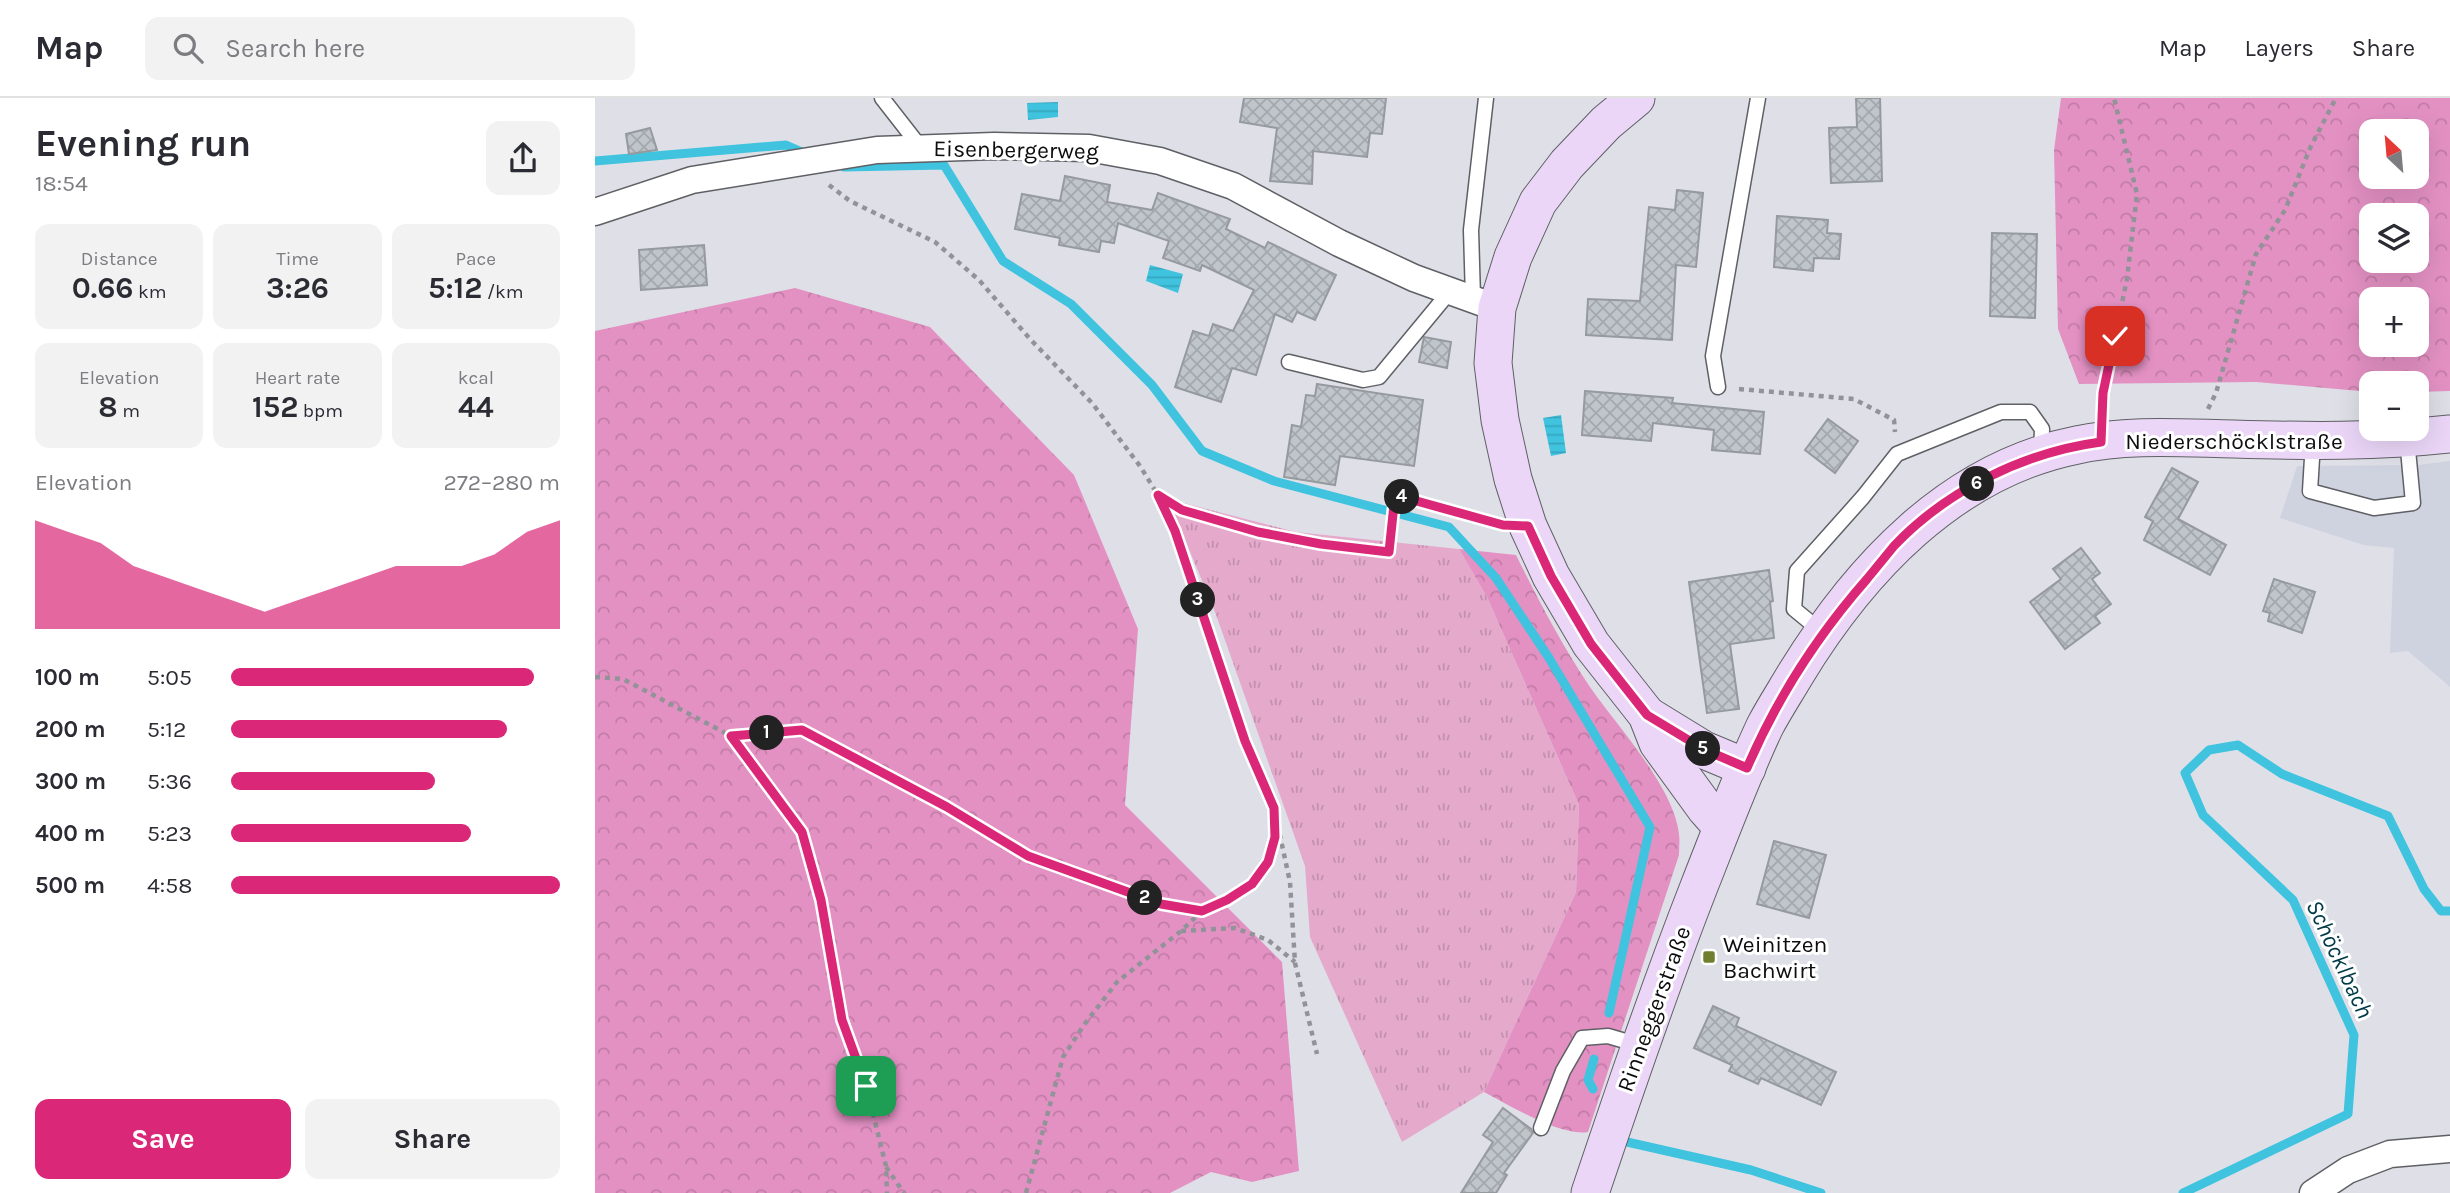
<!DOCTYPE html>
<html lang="en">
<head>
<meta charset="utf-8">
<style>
  :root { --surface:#fff; --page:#f2f2f3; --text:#2b2b33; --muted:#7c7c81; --line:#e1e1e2; --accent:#db2777 }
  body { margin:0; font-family:Karla,sans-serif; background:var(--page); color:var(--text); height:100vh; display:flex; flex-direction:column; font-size:26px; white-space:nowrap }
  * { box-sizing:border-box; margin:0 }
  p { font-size:23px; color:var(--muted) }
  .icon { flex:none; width:38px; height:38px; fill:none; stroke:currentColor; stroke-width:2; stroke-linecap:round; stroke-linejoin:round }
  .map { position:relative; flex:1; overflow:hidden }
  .side { display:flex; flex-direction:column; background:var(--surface); width:595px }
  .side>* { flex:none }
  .needle { width:46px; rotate:334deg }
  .fabs { position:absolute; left:1764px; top:21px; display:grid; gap:14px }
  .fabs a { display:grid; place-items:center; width:70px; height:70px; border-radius:14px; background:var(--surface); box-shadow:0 7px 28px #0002; font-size:35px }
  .pin { position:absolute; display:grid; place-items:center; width:60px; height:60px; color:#fff; margin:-30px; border-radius:14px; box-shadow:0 4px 10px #0006 }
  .km { position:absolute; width:35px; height:35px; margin:-18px; border-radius:50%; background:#222; color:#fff; font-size:19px; line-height:35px; text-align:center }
  .round { display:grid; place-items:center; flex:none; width:74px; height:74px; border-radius:14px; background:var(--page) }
  .overview { display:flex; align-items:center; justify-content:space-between; height:119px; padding:0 35px }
  h1 { font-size:38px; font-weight:700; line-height:52px }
  .stats { display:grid; grid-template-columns:repeat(3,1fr); gap:10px; height:119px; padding:7px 35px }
  .stats div { display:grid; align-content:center; border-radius:14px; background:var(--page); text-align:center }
  .stats b { font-size:30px; font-weight:700 }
  .stats small { font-size:19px; font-weight:400 }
  .stats p { font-size:19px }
  .chart { height:196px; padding:14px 35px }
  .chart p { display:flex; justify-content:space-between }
  .chart svg { width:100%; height:126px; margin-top:7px; fill:var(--accent); opacity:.7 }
  .action { display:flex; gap:14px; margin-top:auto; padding:14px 35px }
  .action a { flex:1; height:80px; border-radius:14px; background:var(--accent); color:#fff; font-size:28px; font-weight:700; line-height:80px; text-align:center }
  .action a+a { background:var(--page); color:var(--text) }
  ul { padding:0 35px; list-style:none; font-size:23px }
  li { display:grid; grid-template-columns:112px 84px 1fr; align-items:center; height:52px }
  li i { height:18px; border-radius:9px; background:var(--accent) }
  header { display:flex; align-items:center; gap:42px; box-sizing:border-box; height:98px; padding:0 35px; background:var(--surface); border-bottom:2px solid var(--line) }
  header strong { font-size:33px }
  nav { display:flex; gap:38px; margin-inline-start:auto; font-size:24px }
  .search { width:490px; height:63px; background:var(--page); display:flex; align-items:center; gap:18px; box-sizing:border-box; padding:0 24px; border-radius:14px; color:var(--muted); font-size:26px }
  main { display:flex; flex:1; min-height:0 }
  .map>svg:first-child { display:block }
  .built { fill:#cfd2df }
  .grass { fill:url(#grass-tufts) }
  .forest { fill:url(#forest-crowns); fill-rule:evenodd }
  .water { fill:url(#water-rules) }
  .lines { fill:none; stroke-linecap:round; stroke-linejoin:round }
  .stream { stroke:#3fc3df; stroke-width:9 }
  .building { fill:url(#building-cross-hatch); stroke:#959a9f; stroke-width:2 }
  .lane-casing { stroke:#5f6065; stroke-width:17 }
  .street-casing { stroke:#5f6065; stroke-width:29 }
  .secondary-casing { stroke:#5f6065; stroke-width:39 }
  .path { stroke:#929398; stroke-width:4.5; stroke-dasharray:5 5; stroke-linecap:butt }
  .lane { stroke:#fff; stroke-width:14 }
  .street { stroke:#fff; stroke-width:26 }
  .secondary { stroke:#ebd6f8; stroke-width:37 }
  .route-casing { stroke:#fff; stroke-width:14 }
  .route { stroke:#db2777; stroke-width:9 }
  .poi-dot { fill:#6f7f2d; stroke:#fff; stroke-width:2.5 }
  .labels { text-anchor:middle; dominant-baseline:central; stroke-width:6; stroke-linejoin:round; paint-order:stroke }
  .street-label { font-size:23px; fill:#0d0d0f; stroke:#fff }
  .poi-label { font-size:23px; fill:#0d0d0f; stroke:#fff; text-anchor:start }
  .water-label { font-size:24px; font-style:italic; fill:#003b47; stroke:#fff }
</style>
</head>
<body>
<header>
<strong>Map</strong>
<div class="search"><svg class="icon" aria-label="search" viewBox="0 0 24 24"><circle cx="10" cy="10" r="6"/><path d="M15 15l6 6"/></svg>Search here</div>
<nav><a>Map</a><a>Layers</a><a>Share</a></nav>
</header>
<main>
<section class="side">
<div class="overview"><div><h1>Evening run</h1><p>18:54</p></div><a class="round"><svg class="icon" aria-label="share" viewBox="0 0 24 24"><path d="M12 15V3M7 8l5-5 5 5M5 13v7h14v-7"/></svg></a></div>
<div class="stats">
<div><p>Distance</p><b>0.66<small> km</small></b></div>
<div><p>Time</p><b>3:26</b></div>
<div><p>Pace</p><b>5:12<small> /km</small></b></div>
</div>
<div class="stats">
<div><p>Elevation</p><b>8<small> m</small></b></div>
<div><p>Heart rate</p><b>152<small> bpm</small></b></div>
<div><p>kcal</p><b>44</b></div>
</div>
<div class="chart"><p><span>Elevation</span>272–280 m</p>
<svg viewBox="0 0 160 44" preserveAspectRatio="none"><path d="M0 44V6L10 10L20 14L30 22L40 26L50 30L60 34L70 38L80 34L90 30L100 26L110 22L120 22L130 22L140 18L150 10L160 6V44z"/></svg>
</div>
<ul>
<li><b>100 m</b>5:05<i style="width:92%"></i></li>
<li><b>200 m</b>5:12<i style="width:84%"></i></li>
<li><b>300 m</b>5:36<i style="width:62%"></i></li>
<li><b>400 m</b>5:23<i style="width:73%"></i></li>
<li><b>500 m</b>4:58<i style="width:100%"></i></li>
</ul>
<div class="action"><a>Save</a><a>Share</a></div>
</section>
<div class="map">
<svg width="1855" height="1095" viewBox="0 0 1855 1095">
  <defs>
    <pattern id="grass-tufts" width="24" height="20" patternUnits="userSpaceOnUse" patternTransform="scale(1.75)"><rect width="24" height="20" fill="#e5a9cc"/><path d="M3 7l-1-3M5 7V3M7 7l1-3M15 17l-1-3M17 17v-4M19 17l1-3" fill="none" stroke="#c390ae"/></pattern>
    <pattern id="forest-crowns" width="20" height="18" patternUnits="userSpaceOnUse" patternTransform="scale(1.75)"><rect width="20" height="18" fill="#e391c3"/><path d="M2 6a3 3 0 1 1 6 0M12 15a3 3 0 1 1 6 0" fill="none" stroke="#c27ca6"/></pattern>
    <pattern id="water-rules" width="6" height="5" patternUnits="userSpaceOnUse" patternTransform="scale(1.75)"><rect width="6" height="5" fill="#3fc3df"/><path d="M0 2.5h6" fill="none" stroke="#36a6be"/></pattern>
    <pattern id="building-cross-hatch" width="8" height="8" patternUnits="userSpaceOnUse" patternTransform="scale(1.75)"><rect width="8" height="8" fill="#bfc5ca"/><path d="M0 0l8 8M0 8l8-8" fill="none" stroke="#a3a8ac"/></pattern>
  </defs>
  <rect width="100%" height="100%" fill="#dfe0e7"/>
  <!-- built -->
  <path class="built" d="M1855,363V589L1813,553L1795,555L1799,450L1769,447L1685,420L1702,368L1824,367Z"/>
  <!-- grass -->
  <path class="grass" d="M573,401L701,434L864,451L892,499L984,707L981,794L889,994L807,1044L715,839L710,768L620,514Z"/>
  <!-- forest -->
  <g class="forest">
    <path d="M1466,0H1855V293L1822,294V285H1776V294L1661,284L1484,286L1463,231L1459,52ZM1776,33H1822V79H1776ZM1776,117H1822V163H1776ZM1776,201H1822V247H1776Z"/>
    <path d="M200,190L335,229L479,377L543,531L530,707L687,864L704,1073L657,1084L616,1074L575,1095H0V233Z"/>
    <path d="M864,451L921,457C944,503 967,547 995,589C1022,628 1079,689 1084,736C1085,743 1084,750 1084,757L993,1034C966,1039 914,1007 889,994L981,794L984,707L892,499Z"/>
  </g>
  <!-- water -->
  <g class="water">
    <path d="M463,4V19L433,22L432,5Z"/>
    <path d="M555,167L588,176L583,195L551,183Z"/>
    <path d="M966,317L971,355L956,358L948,320Z"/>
  </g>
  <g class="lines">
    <!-- stream -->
    <g class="stream">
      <path d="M0,63L191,47L207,54"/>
      <path d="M249,69L349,67L408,163L476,206L557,287L607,353L679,383L854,429L901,480L954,560L1055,729L1014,915"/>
      <path d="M998,991L993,982L999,961"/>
      <path d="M1032,1044L1156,1072L1226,1095"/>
      <path d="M1588,1095L1753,1016L1759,937L1698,802L1608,717L1590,675L1614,652L1643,647L1687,676L1793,718L1829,791L1846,813H1855"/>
    </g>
  </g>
  <!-- building -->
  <g class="building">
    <path d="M649,0H791L787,36L775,35L772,59L718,53L717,86L675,83L682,30L645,24Z"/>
    <path d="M1261,0H1285L1287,83L1236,85L1234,30L1262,29Z"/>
    <path d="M55,30L62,52L34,56L31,36Z"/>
    <path d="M470,78L515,87L512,104L557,112L563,95L635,121L631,131L670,150L673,144L741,177L720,222L702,214L697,224L680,216L661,277L637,270L626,304L580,289L598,233L614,238L618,226L638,233L659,192L607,167L605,173L568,160L574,143L523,125L519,145L506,143L504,154L464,147L465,140L420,131L427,96L465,103Z"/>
    <path d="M1082,92L1108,95L1101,169L1081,167L1077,242L991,237L993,201L1045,203L1054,109L1080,112Z"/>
    <path d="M1182,118L1233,122L1232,135L1246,136L1244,161L1219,160L1218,173L1179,169Z"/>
    <path d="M1397,135L1442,136L1440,220L1395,218Z"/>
    <path d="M109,147L112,187L46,192L44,152Z"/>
    <path d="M829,239L856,244L852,270L824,264Z"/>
    <path d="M722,286L828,302L819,368L745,358L740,387L689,379L697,327L706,329L711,297L720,298Z"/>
    <path d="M990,293L1078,300L1077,305L1169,314L1165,356L1117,352L1119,332L1058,325L1056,343L987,337Z"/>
    <path d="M1233,321L1263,343L1240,375L1210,352Z"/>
    <path d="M1577,370L1603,384L1583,421L1631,447L1615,477L1549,442L1558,423L1550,419Z"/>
    <path d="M1486,450L1505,475L1497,481L1516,506L1500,518L1505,525L1470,551L1435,504L1466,481L1458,471Z"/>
    <path d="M1174,472L1178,503L1175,504L1179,540L1135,546L1144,611L1112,615L1094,484Z"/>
    <path d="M1679,481L1720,494L1707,535L1673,523L1675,515L1668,513Z"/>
    <path d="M1179,743L1231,757L1214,820L1162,806Z"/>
    <path d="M1118,908L1144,920L1141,928L1241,974L1226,1007L1166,980L1163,986L1134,973L1137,967L1099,950Z"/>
    <path d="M908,1010L936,1031L938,1035L909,1075L912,1077L901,1095H866L898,1044L888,1037Z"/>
  </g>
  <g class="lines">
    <!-- lane casing -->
    <g class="lane-casing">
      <g id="lane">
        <path d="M287,0L326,50"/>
        <path d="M878,200L876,132L891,0"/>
        <path d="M694,264L768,282L784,279L856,192"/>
        <path d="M1123,289L1118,258L1163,0"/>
        <path d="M1718,344L1715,393L1779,410L1818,405L1812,341"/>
        <path d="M1227,534L1199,511L1202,473L1268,399L1302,356L1406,314H1435L1447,331L1446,355"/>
        <path d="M946,1030L968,973L987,940L1013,938L1044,947"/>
      </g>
    </g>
    <!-- street casing -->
    <g class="street-casing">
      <g id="street">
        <path d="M0,114L97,82L282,52L399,48L494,50L565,63L638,88L744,145L819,180L902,210"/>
        <path d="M1718,1095L1753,1072L1795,1056L1855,1051"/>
      </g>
    </g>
    <!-- secondary casing -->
    <g class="secondary-casing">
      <g id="secondary">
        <path d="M1041,0L1011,25L972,66L943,104L918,159L902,210L898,265L905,322L918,381L933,428L956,478L996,546L1052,617L1063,645L1111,711L1127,729"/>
        <path d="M1052,617L1109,652L1152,670"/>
        <path d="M995,1095C1030,991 1065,888 1105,786C1126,733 1146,679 1170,628C1179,611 1190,594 1200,577C1264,472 1356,372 1482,347C1533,336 1586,340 1639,341C1711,343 1783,344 1855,336"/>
      </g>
    </g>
    <!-- path -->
    <g class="path">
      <path d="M234,87L255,103L340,144L384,182L435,241L497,305L545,368L563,397L580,433L650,643L679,710L695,784L700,865L722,956"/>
      <path d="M1144,291L1259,301L1299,322L1300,334"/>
      <path d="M1507,311L1508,295L1532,181L1542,96L1519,0"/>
      <path d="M1613,311L1621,295L1661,156L1690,112L1716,48L1741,0"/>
      <path d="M564,397L587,412L663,434L726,446L794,454L800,397L898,424"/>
      <path d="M0,579L28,581L136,638L207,734L226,802L247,921L271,988L291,1068L292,1095"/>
      <path d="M136,638L207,632L352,709L433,758L566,806L607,813"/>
      <path d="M586,833L640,830L673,842L700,864"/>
      <path d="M291,1069L309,1095"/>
      <path d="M431,1095L468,959L489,927L522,884L586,833L607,813L633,802L657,786L673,764L680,739L679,721"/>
    </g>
    <!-- lane -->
    <use href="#lane" class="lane"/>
    <!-- street -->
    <use href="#street" class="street"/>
    <!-- secondary -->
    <use href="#secondary" class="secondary"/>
  </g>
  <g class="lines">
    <!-- route casing -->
    <g class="route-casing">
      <path id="route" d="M271,988L247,922L226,802L207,734L136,638L207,632L352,709L433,758L566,806L607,813L632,802L657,786L673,764L680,739L679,710L650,643L580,433L563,397L587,412L663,434L726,446L794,454L800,397L908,427L933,428L956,478L996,546L1052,617L1110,652L1152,670C1182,600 1222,538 1272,481C1281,470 1290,459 1299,448C1352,392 1430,354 1506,344L1508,295L1520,238"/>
    </g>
    <!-- route -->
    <use href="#route" class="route"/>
  </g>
  <!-- markers -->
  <rect class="poi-dot" x="1107" y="852" width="14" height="14" rx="3.5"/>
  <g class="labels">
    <!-- street labels -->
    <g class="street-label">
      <text transform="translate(421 52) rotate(1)">Eisenbergerweg</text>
      <text x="1639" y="343">Niederschöcklstraße</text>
      <text transform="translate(1059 911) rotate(-70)">Rinneggerstraße</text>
    </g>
    <!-- poi labels -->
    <g class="poi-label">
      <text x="1128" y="846">Weinitzen<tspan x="1128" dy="26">Bachwirt</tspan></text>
    </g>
    <!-- water labels -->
    <g class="water-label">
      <text transform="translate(1745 861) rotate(65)">Schöcklbach</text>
    </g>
  </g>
</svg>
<div class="fabs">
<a><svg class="needle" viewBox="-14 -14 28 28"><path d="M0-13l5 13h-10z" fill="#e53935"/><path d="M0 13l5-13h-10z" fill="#7c7c81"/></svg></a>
<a><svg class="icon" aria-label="layers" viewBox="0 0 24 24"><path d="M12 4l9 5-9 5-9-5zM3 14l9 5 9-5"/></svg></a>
<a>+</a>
<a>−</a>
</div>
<div class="pin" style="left:271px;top:988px;background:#1e9e55"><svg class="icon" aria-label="arrive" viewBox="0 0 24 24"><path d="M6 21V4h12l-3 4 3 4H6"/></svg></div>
<div class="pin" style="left:1520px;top:238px;background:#d93025"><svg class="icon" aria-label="check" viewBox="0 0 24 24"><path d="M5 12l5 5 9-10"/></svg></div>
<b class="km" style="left:172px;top:635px">1</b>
<b class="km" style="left:550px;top:800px">2</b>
<b class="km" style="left:603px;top:502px">3</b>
<b class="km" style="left:807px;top:399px">4</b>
<b class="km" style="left:1108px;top:651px">5</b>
<b class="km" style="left:1382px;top:386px">6</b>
</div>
</main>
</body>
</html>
